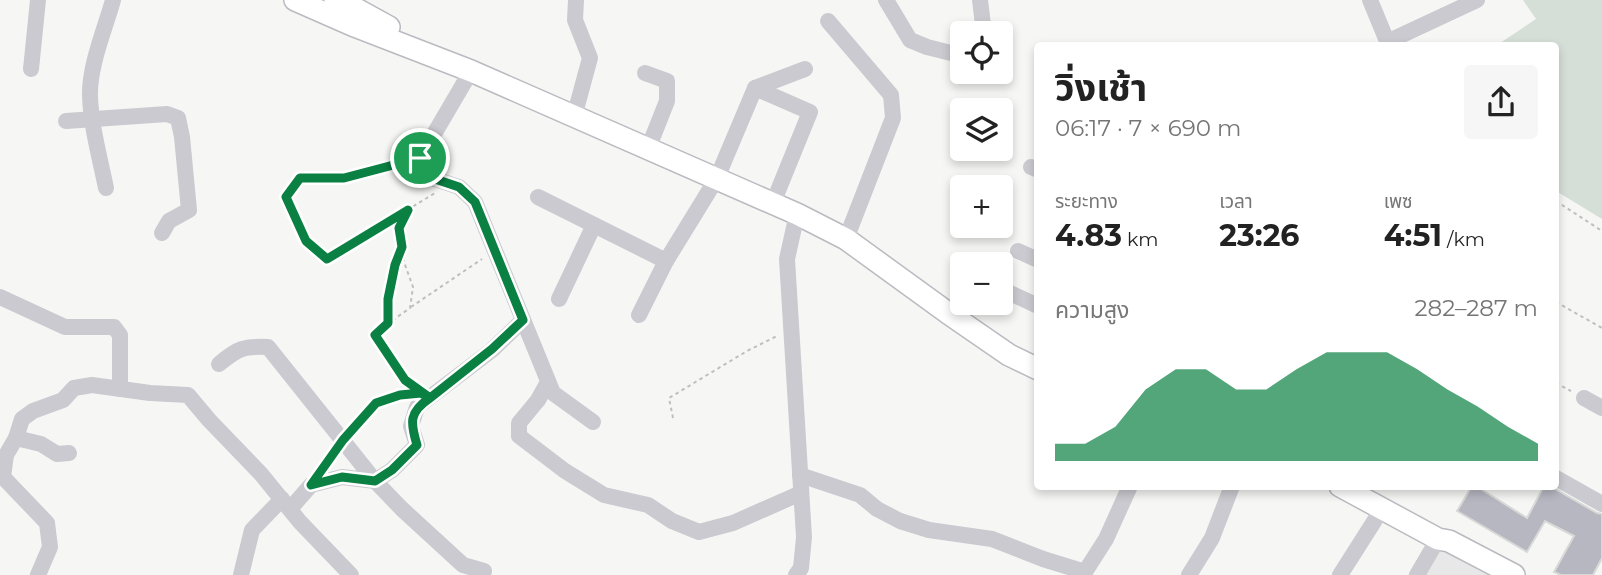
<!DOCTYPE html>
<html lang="th">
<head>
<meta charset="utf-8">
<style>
  :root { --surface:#fff; --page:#f6f6f6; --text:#222; --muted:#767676; --accent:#0b8043 }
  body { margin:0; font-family:Montserrat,"Noto Sans Thai",sans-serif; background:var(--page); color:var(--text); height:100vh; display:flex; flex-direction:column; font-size:26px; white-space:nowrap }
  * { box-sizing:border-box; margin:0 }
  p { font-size:23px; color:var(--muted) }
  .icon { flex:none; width:38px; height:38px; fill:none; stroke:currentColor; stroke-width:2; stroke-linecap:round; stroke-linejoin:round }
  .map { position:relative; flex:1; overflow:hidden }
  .panel { position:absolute; left:1034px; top:42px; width:525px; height:448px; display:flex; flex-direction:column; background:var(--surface); border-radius:7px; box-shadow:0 4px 10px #0003 }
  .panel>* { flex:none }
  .tools { position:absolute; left:950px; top:21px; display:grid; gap:14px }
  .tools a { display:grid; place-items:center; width:63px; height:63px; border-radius:7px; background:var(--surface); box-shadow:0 4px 10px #0003; font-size:35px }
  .pin { position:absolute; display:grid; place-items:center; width:60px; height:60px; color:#fff; margin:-30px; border:4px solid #fff; border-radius:50%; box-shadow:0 2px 7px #0007 }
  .round { display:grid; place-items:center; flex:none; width:74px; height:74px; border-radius:7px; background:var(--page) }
  .overview { display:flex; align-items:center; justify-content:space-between; height:119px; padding:0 21px }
  h1 { font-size:38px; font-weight:700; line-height:52px }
  .figures { display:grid; grid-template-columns:repeat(3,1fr); gap:10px; height:119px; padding:7px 21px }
  .figures div { display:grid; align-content:center }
  .figures b { font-size:30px; font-weight:700 }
  .figures small { font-size:19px; font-weight:400 }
  .figures p { font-size:19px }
  .chart { height:196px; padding:14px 21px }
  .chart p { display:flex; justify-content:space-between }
  .chart svg { width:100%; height:126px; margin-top:7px; fill:var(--accent); opacity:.7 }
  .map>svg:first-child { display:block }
  .built { fill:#e7e8e7 }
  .green { fill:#d5dfd7 }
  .building { fill:#b6b7c1; stroke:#d8d9d7; stroke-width:2 }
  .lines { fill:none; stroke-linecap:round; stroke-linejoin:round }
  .major-casing { stroke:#babac1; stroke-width:24 }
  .path { stroke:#bfbfc3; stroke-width:2; stroke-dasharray:3.5 3.5; stroke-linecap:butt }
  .minor { stroke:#cacad0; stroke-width:16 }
  .major { stroke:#fff; stroke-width:21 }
  .route-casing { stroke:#fff; stroke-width:14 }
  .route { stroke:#0b8043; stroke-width:9 }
</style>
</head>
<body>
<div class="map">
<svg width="1602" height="575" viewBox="0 0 1602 575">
  <rect width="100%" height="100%" fill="#f6f7f4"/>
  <!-- built -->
  <path class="built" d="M1429,540L1493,575H1408Z"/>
  <!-- green -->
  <path class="green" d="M1523,0H1602V219L1556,191V46L1497,45L1536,19Z"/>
  <!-- building -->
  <path class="building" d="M1472,486H1476L1527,518L1544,486H1550L1597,513L1602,514V558L1593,575H1561L1554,572L1574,536L1545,521L1527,552L1457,511Z"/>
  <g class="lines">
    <!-- major casing -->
    <g class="major-casing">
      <g id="major">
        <path d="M295,0L352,25L471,71L797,214L846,239L948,313L1009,355L1038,369"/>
        <path d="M335,0L349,5L389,27"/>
        <path d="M1340,486L1438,539L1449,541L1514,575"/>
      </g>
    </g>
    <!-- path -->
    <g class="path">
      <path d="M405,161L344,178H300L286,197L306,241L327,259L435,193"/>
      <path d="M1556,201L1602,231"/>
      <path d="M407,211L399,228L404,262L413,287L410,308L383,327L375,335L405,380L417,390"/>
      <path d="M1556,302L1602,328"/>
      <path d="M411,307L482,259"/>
      <path d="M388,323C388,295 391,274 402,248"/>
      <path d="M1556,383L1571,391"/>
      <path d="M673,418L669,398L747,351L777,336"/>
      <path d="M353,428C372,408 380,397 409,394"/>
      <path d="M324,467L334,452"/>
    </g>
    <!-- minor -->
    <g class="minor">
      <path d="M886,0L910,40L927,47L951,53H962"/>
      <path d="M980,0L984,33"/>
      <path d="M1370,0L1389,46"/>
      <path d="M828,21L891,95L893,118L846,239"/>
      <path d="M1387,42L1477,0"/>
      <path d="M31,69L38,0"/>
      <path d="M471,71L420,158L435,179L459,187L475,202L553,393L593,422"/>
      <path d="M645,73L667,81V101L648,149"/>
      <path d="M755,88L805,69"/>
      <path d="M574,117L590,58L575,20L576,0"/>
      <path d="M66,121L167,114L178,118L182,137L189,210L169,221L162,233"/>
      <path d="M1031,167L1038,170"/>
      <path d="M106,188C100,158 91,127 90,96C89,66 105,29 113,0"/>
      <path d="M538,197L666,261"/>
      <path d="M1018,251L1038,260"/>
      <path d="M1010,293L1038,306"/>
      <path d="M0,297L65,327H114L120,335V389"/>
      <path d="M559,299L594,225"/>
      <path d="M639,315L666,261L717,178L755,88L810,112L773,203"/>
      <path d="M219,364C238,348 244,346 268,347L375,481L402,509L463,565L484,571"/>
      <path d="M548,382L538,400L519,423V436L565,471L604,495L648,505L672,521L699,532L733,523L801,493"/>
      <path d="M1584,398L1602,408"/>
      <path d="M16,438L6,455L3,477L47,523L50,547L38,575"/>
      <path d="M69,453L57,454L41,444L16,438L22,419L33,411L63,400L74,388L92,385L150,393L188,395L209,420L261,474L300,522L351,575"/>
      <path d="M800,475L860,495L877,509L900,521L929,530L992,539L1043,559L1085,572"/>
      <path d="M1556,478L1602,504"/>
      <path d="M290,509L311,485L342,477L375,481L392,470L417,445L411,426L417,407L492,350L523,320"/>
      <path d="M241,575L252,530L282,499"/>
      <path d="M796,575L801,568L804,537L787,259L797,214"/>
      <path d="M1083,575L1106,539L1130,486"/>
      <path d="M1189,575L1212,538L1232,486"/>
      <path d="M1340,575L1382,509"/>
      <path d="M1417,575L1438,539"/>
    </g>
    <!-- major -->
    <use href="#major" class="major"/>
  </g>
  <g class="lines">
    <!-- route casing -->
    <g class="route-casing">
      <path id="route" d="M420,158L344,178H300L286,197L306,241L327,259L408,210L399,228L402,247L395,265L388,299V323L375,335L405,380L430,398C409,412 410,422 417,445L392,470L375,481L342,477L311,485L343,440L376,403L400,395L421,393L430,398L492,349L523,320L475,202L459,187L435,179L420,158"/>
    </g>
    <!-- route -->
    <use href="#route" class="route"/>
  </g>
</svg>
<div class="tools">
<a><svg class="icon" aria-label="locate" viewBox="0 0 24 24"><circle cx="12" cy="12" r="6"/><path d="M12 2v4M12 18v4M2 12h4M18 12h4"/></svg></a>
<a><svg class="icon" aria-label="layers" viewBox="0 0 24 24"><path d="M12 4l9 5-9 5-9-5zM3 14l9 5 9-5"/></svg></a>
<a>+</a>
<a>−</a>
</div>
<div class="pin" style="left:420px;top:158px;background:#1e9e55"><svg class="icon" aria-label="arrive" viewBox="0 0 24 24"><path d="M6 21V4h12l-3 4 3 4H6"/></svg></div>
<section class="panel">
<div class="overview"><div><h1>วิ่งเช้า</h1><p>06:17 · 7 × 690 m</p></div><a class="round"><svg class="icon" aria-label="share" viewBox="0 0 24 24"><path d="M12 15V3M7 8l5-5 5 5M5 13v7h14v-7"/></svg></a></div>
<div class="figures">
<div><p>ระยะทาง</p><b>4.83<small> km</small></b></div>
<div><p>เวลา</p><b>23:26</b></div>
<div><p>เพซ</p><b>4:51<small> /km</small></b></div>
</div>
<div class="chart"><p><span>ความสูง</span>282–287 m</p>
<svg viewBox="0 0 160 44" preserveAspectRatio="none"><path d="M0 44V38L10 38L20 32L30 19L40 12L50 12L60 19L70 19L80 12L90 6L100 6L110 6L120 12L130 19L140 25L150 32L160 38V44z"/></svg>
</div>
</section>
</div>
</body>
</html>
